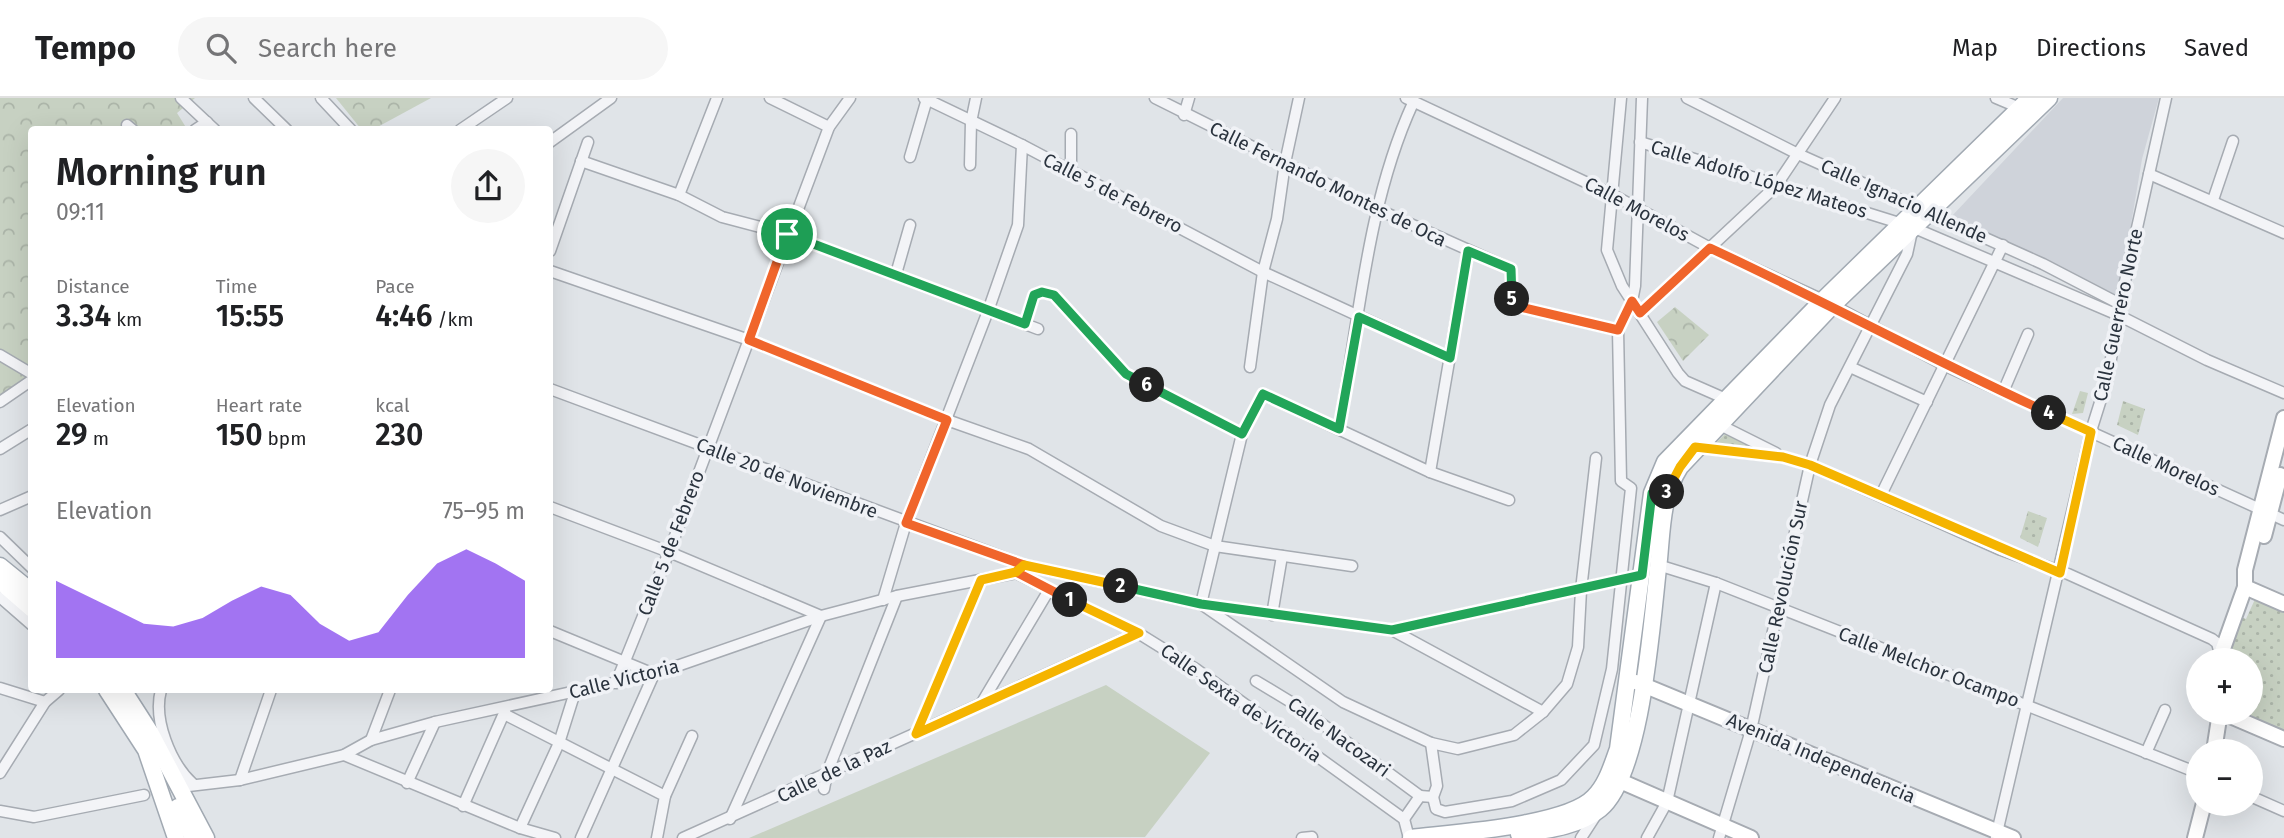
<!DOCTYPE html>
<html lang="en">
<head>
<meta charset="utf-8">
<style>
  :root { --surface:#fff; --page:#f6f6f6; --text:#202124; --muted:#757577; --line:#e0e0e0; --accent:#7c3aed }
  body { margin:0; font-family:"Fira Sans",sans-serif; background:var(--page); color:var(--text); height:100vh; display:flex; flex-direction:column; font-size:26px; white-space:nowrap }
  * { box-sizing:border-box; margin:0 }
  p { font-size:23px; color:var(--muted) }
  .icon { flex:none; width:38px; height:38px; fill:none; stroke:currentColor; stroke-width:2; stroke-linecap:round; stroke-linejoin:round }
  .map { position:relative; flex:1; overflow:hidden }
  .side { position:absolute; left:28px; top:28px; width:525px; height:567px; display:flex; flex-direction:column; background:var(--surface); border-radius:7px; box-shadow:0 7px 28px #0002 }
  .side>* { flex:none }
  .fabs { position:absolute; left:2186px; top:550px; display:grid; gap:14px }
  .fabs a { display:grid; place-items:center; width:77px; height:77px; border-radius:50%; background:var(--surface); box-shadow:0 7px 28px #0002; font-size:35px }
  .pin { position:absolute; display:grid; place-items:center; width:60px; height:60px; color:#fff; margin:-30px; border:4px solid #fff; border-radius:50%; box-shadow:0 2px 7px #0007 }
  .km { position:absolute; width:35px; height:35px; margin:-18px; border-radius:50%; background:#222; color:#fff; font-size:19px; line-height:35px; text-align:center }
  .round { display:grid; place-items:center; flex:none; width:74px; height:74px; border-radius:37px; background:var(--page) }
  .summary { display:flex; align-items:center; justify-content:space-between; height:119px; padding:0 28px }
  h1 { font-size:38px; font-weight:600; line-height:52px }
  .figures { display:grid; grid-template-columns:repeat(3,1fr); gap:10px; height:119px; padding:7px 28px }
  .figures div { display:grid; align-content:center }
  .figures b { font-size:30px; font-weight:600 }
  .figures small { font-size:19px; font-weight:400 }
  .figures p { font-size:19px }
  .chart { height:196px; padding:14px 28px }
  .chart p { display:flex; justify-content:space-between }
  .chart svg { width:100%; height:126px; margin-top:7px; fill:var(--accent); opacity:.7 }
  header { display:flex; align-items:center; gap:42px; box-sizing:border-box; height:98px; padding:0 35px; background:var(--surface); border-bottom:2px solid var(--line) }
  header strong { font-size:33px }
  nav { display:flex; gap:38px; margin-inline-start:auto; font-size:24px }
  .search { width:490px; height:63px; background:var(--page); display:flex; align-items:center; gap:18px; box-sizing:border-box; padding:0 24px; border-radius:38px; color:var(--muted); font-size:26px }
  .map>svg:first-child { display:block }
  .built { fill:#cfd3da }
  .grass { fill:#c7d1c2 }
  .forest { fill:url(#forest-crowns) }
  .park { fill:url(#park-dots) }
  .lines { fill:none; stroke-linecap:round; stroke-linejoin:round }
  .street-casing { stroke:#a6abb2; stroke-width:13 }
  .secondary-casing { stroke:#a6abb2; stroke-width:18 }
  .primary-casing { stroke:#a1a9b2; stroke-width:19 }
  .street { stroke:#f3f4f7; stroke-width:10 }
  .secondary { stroke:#fff; stroke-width:14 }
  .primary { stroke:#fff; stroke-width:16 }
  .split-1-casing { stroke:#fff; stroke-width:14 }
  .split-2-casing { stroke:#fff; stroke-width:14 }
  .split-3-casing { stroke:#fff; stroke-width:14 }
  .split-4-casing { stroke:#fff; stroke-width:14 }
  .split-5-casing { stroke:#fff; stroke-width:14 }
  .split-6-casing { stroke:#fff; stroke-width:14 }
  .split-7-casing { stroke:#fff; stroke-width:14 }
  .split-1 { stroke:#f0652b; stroke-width:9 }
  .split-2 { stroke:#f5b400; stroke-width:9 }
  .split-3 { stroke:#22a559; stroke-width:9 }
  .split-4 { stroke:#f5b400; stroke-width:9 }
  .split-5 { stroke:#f0652b; stroke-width:9 }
  .split-6 { stroke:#22a559; stroke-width:9 }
  .split-7 { stroke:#22a559; stroke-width:9 }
  .labels { text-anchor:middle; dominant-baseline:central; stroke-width:7; stroke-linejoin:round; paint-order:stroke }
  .street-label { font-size:19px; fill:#2a333e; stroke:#f0f2f6 }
</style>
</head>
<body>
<header>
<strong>Tempo</strong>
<div class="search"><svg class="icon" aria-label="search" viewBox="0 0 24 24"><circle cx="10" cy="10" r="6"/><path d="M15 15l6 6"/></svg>Search here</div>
<nav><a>Map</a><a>Directions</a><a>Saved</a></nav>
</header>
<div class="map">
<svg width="2284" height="740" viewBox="0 0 2284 740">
  <defs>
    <pattern id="forest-crowns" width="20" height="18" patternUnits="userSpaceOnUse" patternTransform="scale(1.75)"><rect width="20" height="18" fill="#c7d1c2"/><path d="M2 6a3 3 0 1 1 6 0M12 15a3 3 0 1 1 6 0" fill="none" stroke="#abb4a8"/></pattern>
    <pattern id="park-dots" width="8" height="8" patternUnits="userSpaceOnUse" patternTransform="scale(1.75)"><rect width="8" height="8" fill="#c7d1c2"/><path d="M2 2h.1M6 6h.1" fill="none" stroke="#abb4a8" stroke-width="1.8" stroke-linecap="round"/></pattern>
  </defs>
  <rect width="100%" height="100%" fill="#e0e4e8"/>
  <!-- built -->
  <path class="built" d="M2063,0H2159L2142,61L2119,198L1951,119Z"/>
  <!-- grass -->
  <path class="grass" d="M1106,587L1210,655L1145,739L749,740Z"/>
  <!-- forest -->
  <g class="forest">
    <path d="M0,0H195L177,15L187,31L32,32L31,277L0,299Z"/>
    <path d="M336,0H431L372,32L361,31Z"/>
    <path d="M1675,209L1709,237L1683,263L1657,224Z"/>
  </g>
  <!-- park -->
  <g class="park">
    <path d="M2080,293L2088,295L2083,315L2072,316Z"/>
    <path d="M2123,303L2145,311L2138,337L2117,327Z"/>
    <path d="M1725,336L1767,355L1713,348Z"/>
    <path d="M2028,413L2047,420L2038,449L2020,440Z"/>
    <path d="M2256,499L2284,508V633L2244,614H2250V562H2226L2241,519L2246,521Z"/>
  </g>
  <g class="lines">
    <!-- street casing -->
    <g class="street-casing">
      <g id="street">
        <path d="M181,0L215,32"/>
        <path d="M254,0L287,32"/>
        <path d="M321,0L351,32"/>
        <path d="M770,0L829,29"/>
        <path d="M924,0L1022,47L1263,174L1450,260"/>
        <path d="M1155,0L1377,111L1511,171L1512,207L1618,232"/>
        <path d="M1406,0L1613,97L1710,150L1823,202L1946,268L2284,422"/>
        <path d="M1621,0L1607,152L1622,188L1678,275L1685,283L1726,301"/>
        <path d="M1687,0L1798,56L2043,166L2120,206"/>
        <path d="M1996,0L2022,11"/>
        <path d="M1184,17L1189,0"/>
        <path d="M127,27L133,32"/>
        <path d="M195,32L207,24"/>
        <path d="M460,32L507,0"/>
        <path d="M550,44L611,0"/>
        <path d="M1640,44L1912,129L2118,217L2207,262L2284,295"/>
        <path d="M910,59L927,1"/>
        <path d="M581,63L679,97L722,119L787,136L1038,231"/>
        <path d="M970,67L971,24L976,0"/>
        <path d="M1071,73V36"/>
        <path d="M2149,76L2284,135"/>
        <path d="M679,97L717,0"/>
        <path d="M2213,102L2233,43"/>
        <path d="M550,153L588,44"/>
        <path d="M550,173L749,242L947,322L1029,351L1161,428L1215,448L1352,468"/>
        <path d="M896,176L910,127"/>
        <path d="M1640,215L1776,88L1835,0"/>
        <path d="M1025,226L1034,197L1042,194L1054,197L1126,276L1242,336"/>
        <path d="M0,257L32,276"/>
        <path d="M1250,269L1263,174L1277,121L1285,65L1299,0"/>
        <path d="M1850,269L1927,304"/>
        <path d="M550,291L1024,467L1201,506L1392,532L1642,477"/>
        <path d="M2003,294L2028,236"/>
        <path d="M0,304L32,282"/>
        <path d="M1718,326L1776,355"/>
        <path d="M1339,331C1359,223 1367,105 1413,5"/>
        <path d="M1695,349L1783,359L1810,367L2001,452L2068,476L2212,541L2217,545L2220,556"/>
        <path d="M0,351L32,331"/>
        <path d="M1430,374L1468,153"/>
        <path d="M1881,397L2003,147"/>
        <path d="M1509,402L1430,374L1263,296L1242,336L1201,506L1343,604L1431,645L1458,651L1514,637L1543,614L1567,586L1578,549L1581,492L1596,360"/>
        <path d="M550,409L669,454L821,518L730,721"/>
        <path d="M0,412L32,398"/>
        <path d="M0,439L32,470"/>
        <path d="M1658,467L1716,485L2198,675"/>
        <path d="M1016,475L1138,535L1196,571L1404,721L1409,740"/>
        <path d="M0,499L32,527"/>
        <path d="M883,502L906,425L988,213L1018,127L1022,47"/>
        <path d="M1272,517L1282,458"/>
        <path d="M1392,532L1543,614"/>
        <path d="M550,533L654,576L581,740"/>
        <path d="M1256,583L1299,609L1420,698"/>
        <path d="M616,585L669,454L829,29L850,0"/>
        <path d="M0,590L45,604"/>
        <path d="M161,592C153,621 170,665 193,686"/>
        <path d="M981,606L1049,492"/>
        <path d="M506,617L665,698L657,740"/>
        <path d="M916,636L981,482"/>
        <path d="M371,642L390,592"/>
        <path d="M2146,655L2165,612"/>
        <path d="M344,657L520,730L555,740"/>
        <path d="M0,675L45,604L59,592"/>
        <path d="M240,682L271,592"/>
        <path d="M407,685L435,624"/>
        <path d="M180,689L240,682L344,657L371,642L435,624L654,576L821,518L897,498L1016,475L1024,467"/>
        <path d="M824,691L827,675L897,498"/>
        <path d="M665,698L692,638"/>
        <path d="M2250,698L2284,713"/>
        <path d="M1433,699L1436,711L1445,714L1512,703L1561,682L1594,647L1612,571L1631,390L1621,383L1618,232L1632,203L1635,188L1642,0"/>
        <path d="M463,708L505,613"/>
        <path d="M0,713L34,719L144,697"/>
        <path d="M1404,721L1420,698L1433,699L1437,688L1431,645"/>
        <path d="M520,730L559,645L575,594"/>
        <path d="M1996,739L2091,333L2108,279L2120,206L2166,0"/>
        <path d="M683,740L1138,535"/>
        <path d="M1302,740L1312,739"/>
        <path d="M1581,740L1596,717"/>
        <path d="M1647,740L1667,704L1716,485"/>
        <path d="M1719,740L1751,632L1810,367L1830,307L1907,156L1912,133"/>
      </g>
    </g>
    <!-- secondary casing -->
    <g class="secondary-casing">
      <g id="secondary">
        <path d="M2264,438L2280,377"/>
        <path d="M2245,489L2284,506"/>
        <path d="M2219,562L2245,489V472L2284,320"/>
        <path d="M1636,584L2013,740"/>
        <path d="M2221,614L2284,641"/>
        <path d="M2214,653L2220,614"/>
        <path d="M1611,679L1751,740"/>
        <path d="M2195,740L2204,705"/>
      </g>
    </g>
    <!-- primary casing -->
    <g class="primary-casing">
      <g id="primary">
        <path d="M0,468L32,494"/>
        <path d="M0,483L32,511"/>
        <path d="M107,592L146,652L176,740"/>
        <path d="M123,592L150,634L206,740"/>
        <path d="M178,709L193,740"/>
        <path d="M1519,736C1546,732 1578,729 1600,711C1643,676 1652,518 1659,461C1662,429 1662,397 1680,369L1832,208L2049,0"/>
        <path d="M1411,740C1452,735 1567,728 1594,699C1607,686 1612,667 1618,651L1652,395L1665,364L1823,202L2030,0"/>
      </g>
    </g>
    <!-- street -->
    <use href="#street" class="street"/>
    <!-- secondary -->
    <use href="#secondary" class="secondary"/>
    <!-- primary -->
    <use href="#primary" class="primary"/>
  </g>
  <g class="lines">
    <!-- split-1 casing -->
    <g class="split-1-casing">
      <path id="split-1" d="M787,136L749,242L947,322L906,425L1024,467L1016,474L1070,502"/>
    </g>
    <!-- split-2 casing -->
    <g class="split-2-casing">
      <path id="split-2" d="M1070,502L1139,535L916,636L981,482L1016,474L1024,467L1121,488"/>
    </g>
    <!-- split-3 casing -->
    <g class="split-3-casing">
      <path id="split-3" d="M1121,488L1201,506L1392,532L1642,477L1652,395L1665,400L1667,394"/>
    </g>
    <!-- split-4 casing -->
    <g class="split-4-casing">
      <path id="split-4" d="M1667,394L1680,369L1695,349L1783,359L1810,367L2060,475L2091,334L2049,315"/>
    </g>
    <!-- split-5 casing -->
    <g class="split-5-casing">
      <path id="split-5" d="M1512,201V207L1618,232L1632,203L1640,215L1710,150C1824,203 1934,263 2049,315"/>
    </g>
    <!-- split-6 casing -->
    <g class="split-6-casing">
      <path id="split-6" d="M1147,287L1242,336L1263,296L1339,331L1359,219L1450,260L1468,153L1511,171L1512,201"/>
    </g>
    <!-- split-7 casing -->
    <g class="split-7-casing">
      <path id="split-7" d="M787,136L1025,226L1034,197L1042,194L1054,197L1126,276L1147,287"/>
    </g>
    <!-- split-1 -->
    <use href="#split-1" class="split-1"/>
    <!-- split-2 -->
    <use href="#split-2" class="split-2"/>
    <!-- split-3 -->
    <use href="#split-3" class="split-3"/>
    <!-- split-4 -->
    <use href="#split-4" class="split-4"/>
    <!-- split-5 -->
    <use href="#split-5" class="split-5"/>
    <!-- split-6 -->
    <use href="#split-6" class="split-6"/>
    <!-- split-7 -->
    <use href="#split-7" class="split-7"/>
  </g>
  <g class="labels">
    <!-- street labels -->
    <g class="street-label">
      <text transform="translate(1759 81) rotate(17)">Calle Adolfo López Mateos</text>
      <text transform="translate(1328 86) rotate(26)">Calle Fernando Montes de Oca</text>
      <text transform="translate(1113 95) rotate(27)">Calle 5 de Febrero</text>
      <text transform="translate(1904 103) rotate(24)">Calle Ignacio Allende</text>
      <text transform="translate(1637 111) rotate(28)">Calle Morelos</text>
      <text transform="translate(2118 217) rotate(-78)">Calle Guerrero Norte</text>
      <text transform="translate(2166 368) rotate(25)">Calle Morelos</text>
      <text transform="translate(787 380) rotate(21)">Calle 20 de Noviembre</text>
      <text transform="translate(671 445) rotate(-69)">Calle 5 de Febrero</text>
      <text transform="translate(1783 489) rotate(-78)">Calle Revolución Sur</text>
      <text transform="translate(1929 569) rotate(21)">Calle Melchor Ocampo</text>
      <text transform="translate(624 581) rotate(-14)">Calle Victoria</text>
      <text transform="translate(1241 605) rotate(35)">Calle Sexta de Victoria</text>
      <text transform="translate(1339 639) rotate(36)">Calle Nacozari</text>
      <text transform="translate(1821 660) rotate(23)">Avenida Independencia</text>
      <text transform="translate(834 673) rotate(-25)">Calle de la Paz</text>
    </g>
  </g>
</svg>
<div class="fabs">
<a>+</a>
<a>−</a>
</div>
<div class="pin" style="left:787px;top:136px;background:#1e9e55"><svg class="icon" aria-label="arrive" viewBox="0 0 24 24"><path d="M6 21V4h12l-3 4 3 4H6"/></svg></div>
<b class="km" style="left:1070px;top:502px">1</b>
<b class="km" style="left:1121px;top:488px">2</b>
<b class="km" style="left:1667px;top:394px">3</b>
<b class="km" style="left:2049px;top:315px">4</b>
<b class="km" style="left:1512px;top:201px">5</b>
<b class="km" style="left:1147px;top:287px">6</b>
<section class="side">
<div class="summary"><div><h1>Morning run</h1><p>09:11</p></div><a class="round"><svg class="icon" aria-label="share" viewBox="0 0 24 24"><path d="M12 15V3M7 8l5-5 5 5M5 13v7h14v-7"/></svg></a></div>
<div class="figures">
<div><p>Distance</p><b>3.34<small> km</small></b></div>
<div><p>Time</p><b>15:55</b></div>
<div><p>Pace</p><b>4:46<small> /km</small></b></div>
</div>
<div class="figures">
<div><p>Elevation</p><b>29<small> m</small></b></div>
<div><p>Heart rate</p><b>150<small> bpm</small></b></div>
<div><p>kcal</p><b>230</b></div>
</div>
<div class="chart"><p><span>Elevation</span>75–95 m</p>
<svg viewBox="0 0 160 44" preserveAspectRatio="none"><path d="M0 44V17L10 22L20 27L30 32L40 33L50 30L60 24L70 19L80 22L90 32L100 38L110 35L120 22L130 11L140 6L150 11L160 17V44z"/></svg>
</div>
</section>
</div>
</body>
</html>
